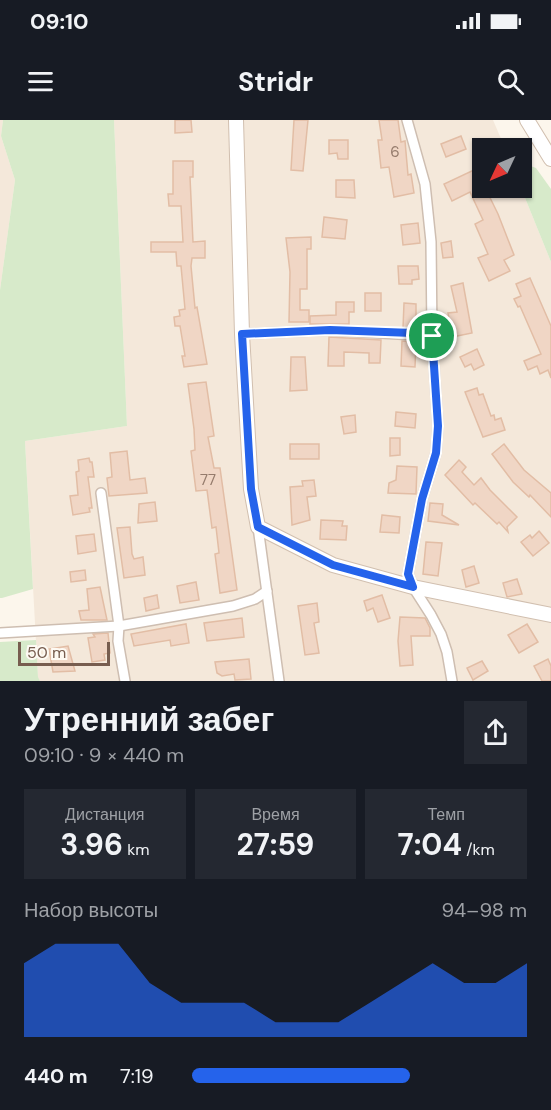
<!DOCTYPE html>
<html lang="ru">
<head>
<meta charset="utf-8">
<style>
  :root { --surface:#171b24; --page:#242831; --text:#f1f3f6; --muted:#9ea1a6; --accent:#2563eb }
  body { margin:0; font-family:"DM Sans",sans-serif; background:var(--page); color:var(--text); height:100vh; display:flex; flex-direction:column; font-size:22px; white-space:nowrap }
  * { box-sizing:border-box; margin:0 }
  p { font-size:20px; color:var(--muted) }
  .icon { flex:none; width:33px; height:33px; fill:none; stroke:currentColor; stroke-width:2; stroke-linecap:round; stroke-linejoin:round }
  .map { position:relative; height:561px; overflow:hidden }
  .drawer { display:flex; flex-direction:column; background:var(--surface); flex:1 }
  .drawer>* { flex:none }
  .needle { width:39px; rotate:226deg }
  .controls { position:absolute; left:472px; top:18px; display:grid; gap:12px }
  .controls a { display:grid; place-items:center; width:60px; height:60px; border-radius:0px; background:var(--surface); box-shadow:0 2px 4px #0004; font-size:30px }
  .scale { position:absolute; left:18px; bottom:15px; width:92px; box-sizing:border-box; padding-left:6px; border:3px solid #775d4f; border-top:0; font-size:16px; line-height:21px; white-space:nowrap; color:#775d4f; -webkit-text-stroke:4px #fefaf3; paint-order:stroke }
  .pin { position:absolute; display:grid; place-items:center; width:51px; height:51px; color:#fff; margin:-26px; border:3px solid #fff; border-radius:50%; box-shadow:0 2px 6px #0007 }
  .round { display:grid; place-items:center; flex:none; width:63px; height:63px; border-radius:0px; background:var(--page) }
  .summary { display:flex; align-items:center; justify-content:space-between; height:102px; padding:0 24px }
  h1 { font-size:33px; font-weight:700; line-height:45px }
  .metrics { display:grid; grid-template-columns:repeat(3,1fr); gap:9px; height:102px; padding:6px 24px }
  .metrics div { display:grid; align-content:center; border-radius:0px; background:var(--page); text-align:center }
  .metrics b { font-size:30px; font-weight:700 }
  .metrics small { font-size:16px; font-weight:400 }
  .metrics p { font-size:16px }
  .chart { height:168px; padding:12px 24px }
  .chart p { display:flex; justify-content:space-between }
  .chart svg { width:100%; height:108px; margin-top:6px; fill:var(--accent); opacity:.7 }
  ul { padding:0 24px; list-style:none; font-size:20px }
  li { display:grid; grid-template-columns:96px 72px 1fr; align-items:center; height:45px }
  li i { height:15px; border-radius:8px; background:var(--accent) }
  .status { display:flex; justify-content:space-between; align-items:center; height:42px; padding:0 30px; background:var(--surface); direction:ltr }
  .status svg { height:16px; fill:currentColor }
  header { display:flex; justify-content:space-between; align-items:center; height:78px; padding:0 24px; background:var(--surface); font-size:27px; font-weight:700 }
  .map>svg:first-child { display:block }
  .residential { fill:#f4e8da }
  .green { fill:#d7eaca }
  .building { fill:#f0d6c5; stroke:#e2bda5; stroke-width:1.5 }
  .lines { fill:none; stroke-linecap:round; stroke-linejoin:round }
  .street-casing { stroke:#cebeb1; stroke-width:12 }
  .secondary-casing { stroke:#d1bfaf; stroke-width:16 }
  .street { stroke:#fff; stroke-width:9 }
  .secondary { stroke:#fff; stroke-width:14 }
  .route-casing { stroke:#fff; stroke-width:12 }
  .route { stroke:#2563eb; stroke-width:8 }
  .labels { text-anchor:middle; dominant-baseline:central; stroke-width:6; stroke-linejoin:round; paint-order:stroke }
  .number-label { font-size:15px; fill:#957b6c }
</style>
</head>
<body>
<div class="status"><b>09:10</b><svg viewBox="0 0 49 12"><path d="M0 12V9h3v3zM5 12V6h3v6zM10 12V3h3v9zM15 12V0h3v12zM26 1h20v11H26zM47 4h2v5h-2z"/></svg></div>
<header><svg class="icon" aria-label="menu" viewBox="0 0 24 24"><path d="M4 6h16M4 12h16M4 18h16"/></svg>Stridr<svg class="icon" aria-label="search" viewBox="0 0 24 24"><circle cx="10" cy="10" r="6"/><path d="M15 15l6 6"/></svg></header>
<div class="map">
<svg width="551" height="561" viewBox="0 0 551 561">
  <rect width="100%" height="100%" fill="#fcf6ec"/>
  <!-- residential -->
  <g class="residential">
    <path d="M0,0H3L1,16L15,60L0,170Z"/>
    <path d="M114,0H493L505,28H483V68H521L551,142V561H40L38,558L25,321L127,306Z"/>
  </g>
  <!-- green -->
  <g class="green">
    <path d="M3,0H114L127,306L25,321L33,469L2,478H0V170L15,60L1,16Z"/>
    <path d="M525,44L536,48L551,69V142L521,68L522,46Z"/>
    <path d="M36,520L38,557L40,561H0V522Z"/>
  </g>
  <!-- building -->
  <g class="building">
    <path d="M175,0H191L192,12L175,13Z"/>
    <path d="M294,0H308L303,51L291,50Z"/>
    <path d="M379,0H398L401,22L405,21L408,55L411,54L414,73L394,77L389,47L381,48L378,20H382Z"/>
    <path d="M461,16L466,29L446,37L441,24Z"/>
    <path d="M329,20H348V39H338L337,33L329,34Z"/>
    <path d="M173,41H193V57H190L193,122L205,121V138H192L191,146L195,188L197,187L207,244L184,247L182,236H185L180,206H175L174,197L180,196L179,190L185,189L181,146H177L176,132H151V122H183L181,86H169L168,74H173Z"/>
    <path d="M476,49L498,94L514,135L504,140L510,151L489,161L478,138L488,134L475,104L483,100L470,72L452,81L444,64Z"/>
    <path d="M336,60H354L355,78L336,77Z"/>
    <path d="M324,97L347,100L345,119L322,117Z"/>
    <path d="M418,103L420,123L403,125L401,105Z"/>
    <path d="M311,117V129H307V169H300V190H309V202H289L290,152L286,118Z"/>
    <path d="M451,121L453,137L443,138L441,123Z"/>
    <path d="M398,146H418L419,159L412,160V164H399Z"/>
    <path d="M530,158L551,206V258L548,250L540,254L537,246L528,250L524,241L541,234L520,186L518,187L514,179L521,176L516,164Z"/>
    <path d="M463,163L472,213L452,217L448,193L457,192L451,166Z"/>
    <rect x="365" y="173" width="16" height="18"/>
    <path d="M336,182H354V192H349V204H310V196L336,195Z"/>
    <path d="M404,183L416,184V208H403Z"/>
    <path d="M329,217L381,220L380,243H369V233L344,232V246H328Z"/>
    <path d="M402,221L416,222L415,247L401,246Z"/>
    <path d="M477,229L484,245L474,250L471,244L465,247L460,237Z"/>
    <path d="M291,237H305L307,270L290,271Z"/>
    <path d="M206,262L214,316L208,317L214,348H220L237,470L220,473L215,434L219,433L216,407L212,408L207,370L196,371L191,331L195,330L194,309L188,264Z"/>
    <path d="M477,268L479,275L483,274L491,296L494,295L495,300L501,298L505,310L483,317L465,272Z"/>
    <path d="M396,292L416,294L415,308L395,306Z"/>
    <path d="M355,295L356,312L344,314L341,297Z"/>
    <path d="M390,318H400V335L390,336Z"/>
    <rect x="290" y="324" width="29" height="15"/>
    <path d="M504,324L524,350L551,373V397L530,375L529,377L513,362L492,334Z"/>
    <path d="M127,331L130,360L145,358L147,373L109,376L107,358L112,357L110,333Z"/>
    <path d="M89,338L90,342H92L94,357H88L92,388H89L90,392L73,395L70,376L78,375L76,352L79,351L78,340Z"/>
    <path d="M459,340L466,347L462,352L474,365L481,358L490,370L517,397L507,407L508,412L499,402L497,404L475,383L473,385L445,355Z"/>
    <path d="M397,346L417,347L416,374L388,373L389,363L396,360Z"/>
    <path d="M314,360L316,376L307,377L310,400L292,405L290,367L303,366L302,361Z"/>
    <path d="M155,382L157,401L138,403L139,384Z"/>
    <path d="M430,383L443,384L442,395L459,405L428,401Z"/>
    <path d="M382,395L400,397L399,413L380,412Z"/>
    <path d="M321,400L343,401L342,406H347L346,420L320,419Z"/>
    <path d="M130,407L132,434L134,439L143,437L145,455L124,458L117,408Z"/>
    <path d="M539,411L549,423L533,436L521,422L530,415L532,418Z"/>
    <path d="M94,414L96,431L78,434L76,416Z"/>
    <path d="M426,422L442,423L438,456L423,454Z"/>
    <path d="M474,446L479,463L466,467L462,450Z"/>
    <path d="M85,450L86,460L71,462L70,452Z"/>
    <path d="M517,459L522,474L507,477L503,463Z"/>
    <path d="M196,462L199,480L180,483L177,466Z"/>
    <path d="M100,467L107,500H81L79,491L89,490L87,469Z"/>
    <path d="M157,475L159,488L146,491L144,478Z"/>
    <path d="M382,475L390,498L378,502L373,488L367,491L364,481Z"/>
    <path d="M317,483L319,502L314,503L319,533L305,535L298,486Z"/>
    <path d="M400,497L425,498L430,508V516H411L413,545L400,546L398,521Z"/>
    <path d="M242,498L244,517L207,521L204,503Z"/>
    <path d="M186,504L189,523L171,526L170,520L134,526L131,514Z"/>
    <path d="M527,504L538,522L519,533L508,515Z"/>
    <path d="M108,513L110,533L104,534L105,540L92,542L88,518L95,517L93,514Z"/>
    <path d="M68,526L75,551L53,552L49,529Z"/>
    <path d="M249,539L251,559L235,560L234,554L222,556L217,553L215,542Z"/>
    <path d="M548,539L551,546V561H542L534,546Z"/>
    <path d="M482,541L488,551L473,560L467,548Z"/>
  </g>
  <g class="lines">
    <!-- street casing -->
    <g class="street-casing">
      <g id="street">
        <path d="M407,0L425,64L431,122L432,216L438,306L436,333L422,379L408,454L413,467L431,495L441,514L447,532L452,561"/>
        <path d="M242,214L330,210L432,216"/>
        <path d="M101,373L119,506L118,521L125,561"/>
        <path d="M258,407L279,561"/>
        <path d="M0,513L119,506L233,486L255,479L267,471"/>
      </g>
    </g>
    <!-- secondary casing -->
    <g class="secondary-casing">
      <g id="secondary">
        <path d="M236,0L242,214L251,369L258,407L333,445L413,467L551,495"/>
        <path d="M527,0L551,39"/>
      </g>
    </g>
    <!-- street -->
    <use href="#street" class="street"/>
    <!-- secondary -->
    <use href="#secondary" class="secondary"/>
  </g>
  <g class="lines">
    <!-- route casing -->
    <g class="route-casing">
      <path id="route" d="M330,210L413,213L432,216L438,306L436,333L422,379L408,454L413,467L333,445L258,407L251,369L242,214Z"/>
    </g>
    <!-- route -->
    <use href="#route" class="route"/>
  </g>
  <g class="labels">
    <!-- number labels -->
    <g class="number-label">
      <text x="395" y="32">6</text>
      <text x="208" y="360">77</text>
    </g>
  </g>
</svg>
<div class="controls">
<a><svg class="needle" viewBox="-14 -14 28 28"><path d="M0-13l5 13h-10z" fill="#e53935"/><path d="M0 13l5-13h-10z" fill="#9ea1a6"/></svg></a>
</div>
<div class="scale">50 m</div>
<div class="pin" style="left:432px;top:216px;background:#1e9e55"><svg class="icon" aria-label="arrive" viewBox="0 0 24 24"><path d="M6 21V4h12l-3 4 3 4H6"/></svg></div>
</div>
<section class="drawer">
<div class="summary"><div><h1>Утренний забег</h1><p>09:10 · 9 × 440 m</p></div><a class="round"><svg class="icon" aria-label="share" viewBox="0 0 24 24"><path d="M12 15V3M7 8l5-5 5 5M5 13v7h14v-7"/></svg></a></div>
<div class="metrics">
<div><p>Дистанция</p><b>3.96<small> km</small></b></div>
<div><p>Время</p><b>27:59</b></div>
<div><p>Темп</p><b>7:04<small> /km</small></b></div>
</div>
<div class="chart"><p><span>Набор высоты</span>94–98 m</p>
<svg viewBox="0 0 160 44" preserveAspectRatio="none"><path d="M0 44V14L10 6L20 6L30 6L40 22L50 30L60 30L70 30L80 38L90 38L100 38L110 30L120 22L130 14L140 22L150 22L160 14V44z"/></svg>
</div>
<ul>
<li><b>440 m</b>7:19<i style="width:65%"></i></li>
</ul>
</section>
</body>
</html>
